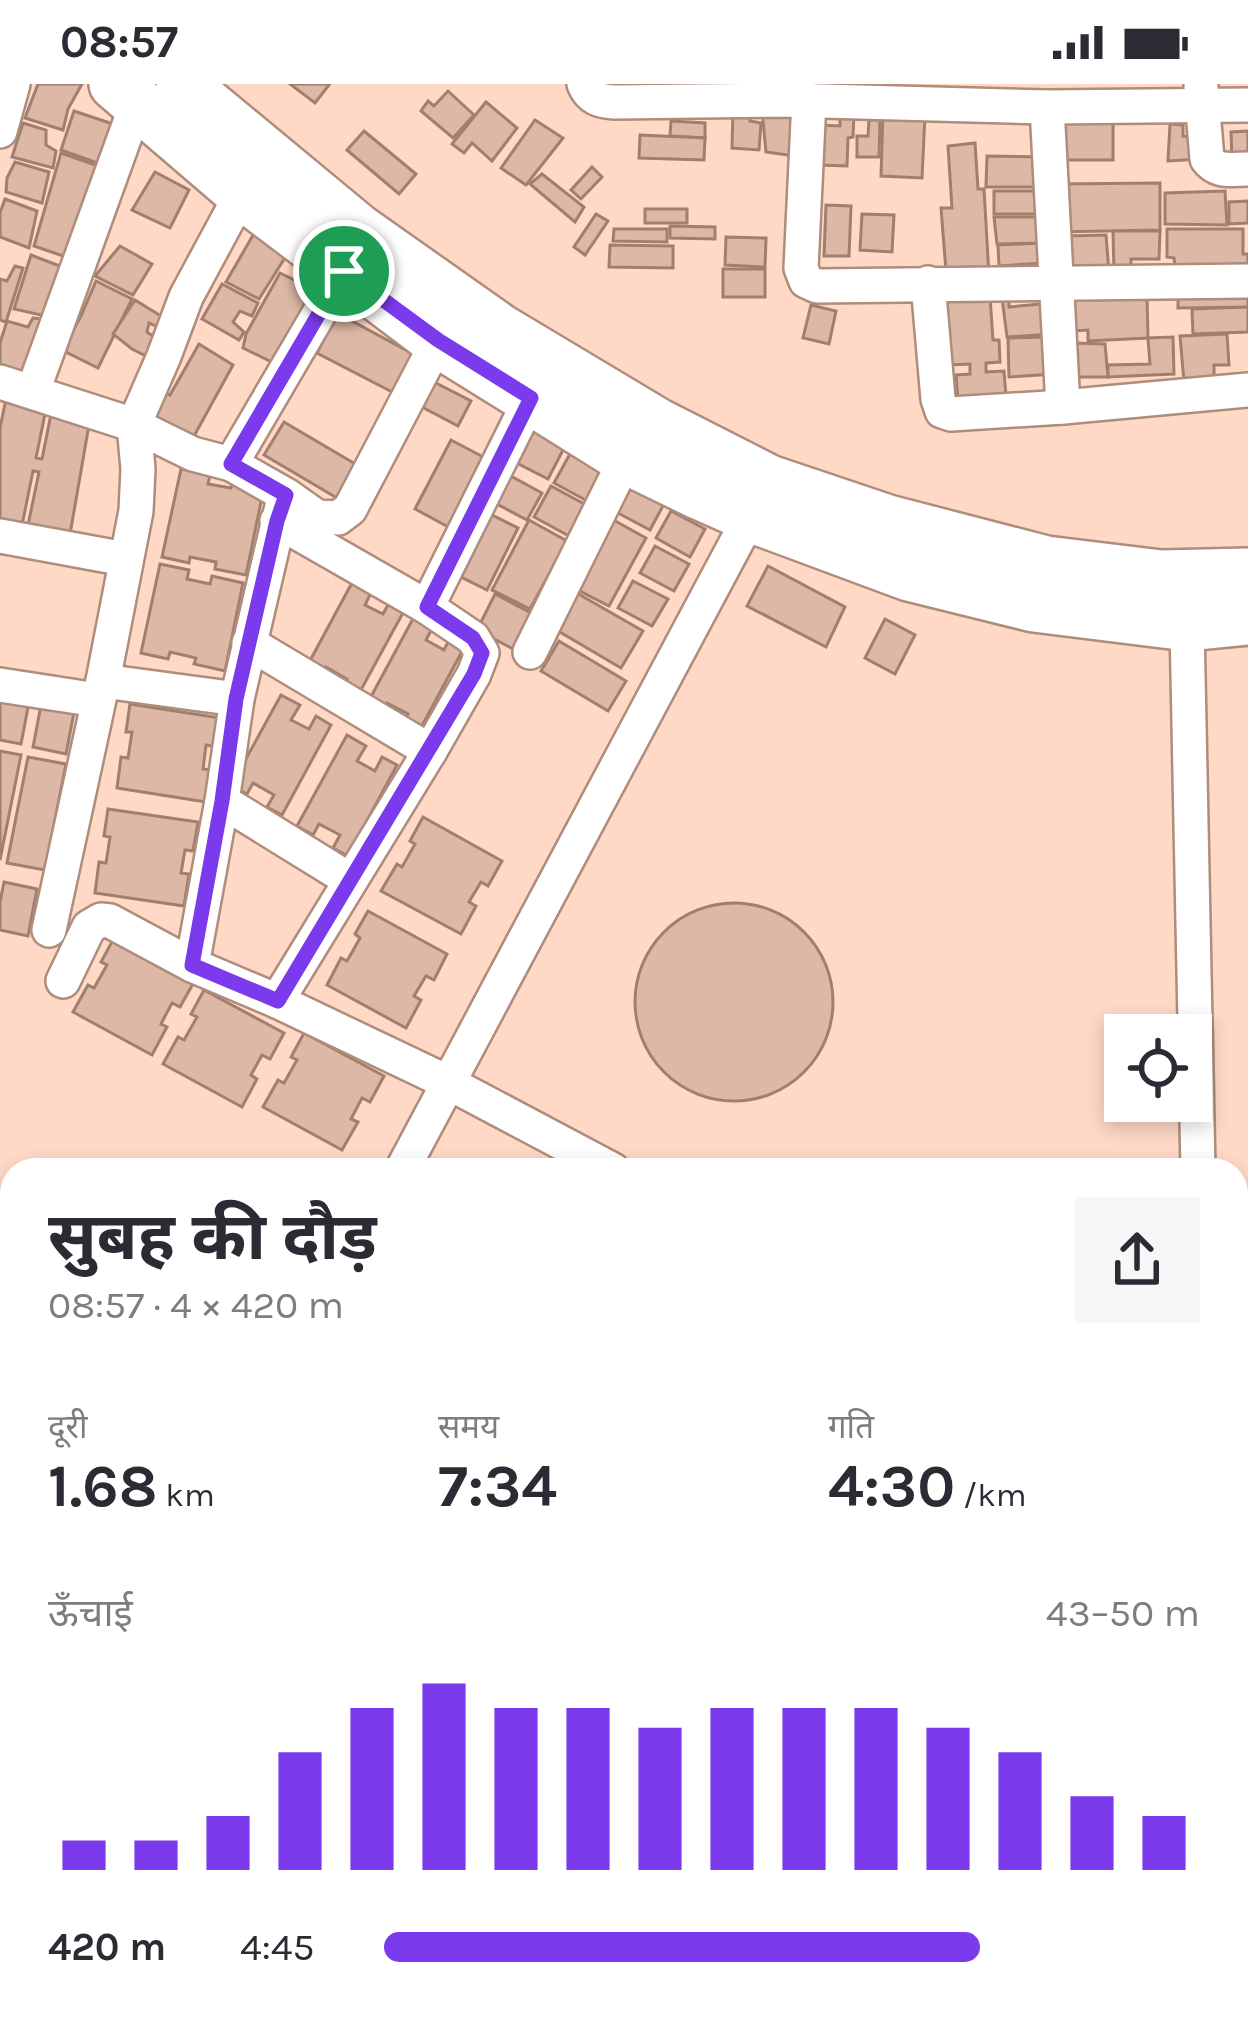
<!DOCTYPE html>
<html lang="hi">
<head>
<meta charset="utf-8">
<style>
  :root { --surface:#fff; --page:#f7f7f7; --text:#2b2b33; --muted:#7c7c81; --accent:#7c3aed }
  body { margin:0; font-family:Karla,"Noto Sans Devanagari",sans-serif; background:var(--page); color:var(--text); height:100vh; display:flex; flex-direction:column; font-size:45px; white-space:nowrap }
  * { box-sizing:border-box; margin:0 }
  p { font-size:39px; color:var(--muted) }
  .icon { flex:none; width:66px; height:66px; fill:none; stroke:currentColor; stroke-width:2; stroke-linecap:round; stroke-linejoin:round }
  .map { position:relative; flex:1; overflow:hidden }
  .drawer { position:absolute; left:0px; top:1074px; width:1248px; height:861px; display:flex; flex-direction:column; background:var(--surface); border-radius:36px 36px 0 0; box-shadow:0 6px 18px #0003 }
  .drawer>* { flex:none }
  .fabs { position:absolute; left:1104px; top:930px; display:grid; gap:24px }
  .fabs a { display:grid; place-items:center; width:108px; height:108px; border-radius:0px; background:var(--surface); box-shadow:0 6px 18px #0003; font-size:60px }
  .pin { position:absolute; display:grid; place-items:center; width:102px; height:102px; color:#fff; margin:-51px; border:6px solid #fff; border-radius:50%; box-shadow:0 3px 12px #0007 }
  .round { display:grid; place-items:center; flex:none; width:126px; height:126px; border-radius:0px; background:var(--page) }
  .overview { display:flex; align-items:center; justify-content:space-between; height:204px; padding:0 48px }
  h1 { font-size:66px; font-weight:700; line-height:90px }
  .metrics { display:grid; grid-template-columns:repeat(3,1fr); gap:18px; height:204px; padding:12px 48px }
  .metrics div { display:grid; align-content:center }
  .metrics b { font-size:60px; font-weight:700 }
  .metrics small { font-size:33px; font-weight:400 }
  .metrics p { font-size:33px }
  .chart { height:336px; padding:24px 48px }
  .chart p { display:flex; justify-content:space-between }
  .chart svg { width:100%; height:216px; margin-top:12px; stroke:var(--accent); stroke-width:6 }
  ul { padding:0 48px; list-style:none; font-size:39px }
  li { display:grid; grid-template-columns:192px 144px 1fr; align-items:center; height:90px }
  li i { height:30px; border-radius:15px; background:var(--accent) }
  .status { display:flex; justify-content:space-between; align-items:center; height:84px; padding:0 60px; background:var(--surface); direction:ltr }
  .status svg { height:33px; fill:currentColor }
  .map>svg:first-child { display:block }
  .building { fill:#ddb8a6; stroke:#a17f6e; stroke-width:3 }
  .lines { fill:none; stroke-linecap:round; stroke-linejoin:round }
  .minor-casing { stroke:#af8c7b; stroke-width:38 }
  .primary-casing { stroke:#af8c7b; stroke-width:56 }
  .minor { stroke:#fff; stroke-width:33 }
  .primary { stroke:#fff; stroke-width:51 }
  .route-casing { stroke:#fff; stroke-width:24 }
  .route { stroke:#7c3aed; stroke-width:15 }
</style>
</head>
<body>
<div class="status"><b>08:57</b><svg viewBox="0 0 49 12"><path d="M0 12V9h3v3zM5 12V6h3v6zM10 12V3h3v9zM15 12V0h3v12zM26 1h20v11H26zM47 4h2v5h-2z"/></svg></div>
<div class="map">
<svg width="1248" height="1933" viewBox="0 0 1248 1933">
  <rect width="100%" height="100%" fill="#ffd9c6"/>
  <!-- building -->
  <g class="building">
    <path d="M38,0H82L68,25L63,46L25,34Z"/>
    <path d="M290,0H327L329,1L315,19Z"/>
    <path d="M448,7L474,31L453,54L421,27L428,17L434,22Z"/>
    <path d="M486,18L517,44L492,77L472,59L464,69L452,60Z"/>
    <path d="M749,24L750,37L761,39L759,66L732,64L733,25Z"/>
    <path d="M793,25L795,72L766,68L762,26Z"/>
    <path d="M74,27L113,40L100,80L61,66Z"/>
    <path d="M840,29L854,30L853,53L848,54L847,82L819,81L820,41L840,42Z"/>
    <path d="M883,29L925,31L922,94L881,92Z"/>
    <rect x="1057" y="35" width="56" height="41"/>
    <path d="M535,36L563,54L526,101L501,84Z"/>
    <path d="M869,36H880L879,73H857V52H868Z"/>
    <path d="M671,37L705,39V54L670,52Z"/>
    <path d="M23,39L46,46V61L56,67L53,84L12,73Z"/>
    <path d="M1170,40L1183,41V52L1201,53L1200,75L1168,77Z"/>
    <path d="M364,47L416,90L399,110L347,66Z"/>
    <path d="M1248,47V75L1232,77L1231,48Z"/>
    <path d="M640,51L705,54L704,76L639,74Z"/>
    <path d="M975,59L978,105H984L989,192L946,187L941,124H952L948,62Z"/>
    <path d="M61,69L101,83L77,155L68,160L66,173L34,162Z"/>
    <path d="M987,72L1045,73V103H986Z"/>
    <path d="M15,78L49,88L42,119L6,108L7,94Z"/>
    <path d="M592,83L602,93L581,115L571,106Z"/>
    <path d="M155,88L189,106L170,144L132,126Z"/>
    <path d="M542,90L584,123L575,138L530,100Z"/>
    <path d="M1160,99V146L1056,148L1057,100Z"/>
    <rect x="994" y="107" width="46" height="23"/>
    <path d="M1225,107L1227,141L1165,140V109Z"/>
    <path d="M5,115L37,127L29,164L0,153V129Z"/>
    <path d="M1248,117V139L1229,140V118Z"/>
    <path d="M826,121L851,122L849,172H824Z"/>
    <rect x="645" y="125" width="42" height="14"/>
    <path d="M596,130L608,137L585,171L574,163Z"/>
    <path d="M862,130L894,131L892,168L860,166Z"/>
    <path d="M994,133H1042V159L997,160Z"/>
    <path d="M670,142L715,143V155L670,154Z"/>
    <path d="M614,145H667V158L613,157Z"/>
    <path d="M1167,145H1243V170H1248V185L1176,188L1174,174L1167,173Z"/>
    <path d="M256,146L293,161L259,215L226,198Z"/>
    <path d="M1113,147H1160L1159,175H1131V189L1114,190Z"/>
    <path d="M1106,151L1109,188L1069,191L1066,152Z"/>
    <path d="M726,153L766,154L765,183L725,181Z"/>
    <path d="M1041,159L1043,179L999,182L998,161Z"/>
    <path d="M610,161L673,162V184L609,183Z"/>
    <path d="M120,162L152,180L133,211L95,192Z"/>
    <path d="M31,171L65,184L50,233L14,225Z"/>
    <path d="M15,182L23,184L6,238L0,236V195L7,197Z"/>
    <rect x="723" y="185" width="42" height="28"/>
    <path d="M280,189L317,207L280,282L243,264L246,250Z"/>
    <path d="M96,197L132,215L98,284L62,266L81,232Z"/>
    <path d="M222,200L258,219L252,232L240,227L233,238L244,248L239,256L202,235Z"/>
    <path d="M1248,209V223L1178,224V210Z"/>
    <path d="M990,213L993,256H999L1000,278L986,279V288L1004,287L1006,313L958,316L956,291L970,290V280L949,281L945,216Z"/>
    <path d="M1147,213L1148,254L1088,257V246L1072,247L1071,215Z"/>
    <path d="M1002,214H1009V223L1053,219V250L1007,253Z"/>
    <path d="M135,216L174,240L166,247L149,239L147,248L162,258L152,275L132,265L113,250Z"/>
    <path d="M811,221L836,227L829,260L803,254Z"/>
    <path d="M1248,223V248L1193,250L1192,225Z"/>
    <path d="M337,229L415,271L396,310L317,269Z"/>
    <path d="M33,234L47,236L29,293L0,283V259L7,237L28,243Z"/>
    <path d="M1227,250L1229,281H1214V297L1184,298L1180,252Z"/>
    <path d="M1055,253V290L1009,293L1008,254Z"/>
    <path d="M1173,253L1174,290L1108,293V281L1150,280L1148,254Z"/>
    <path d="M1073,259L1105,260L1108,293H1073Z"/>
    <path d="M199,260L233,281L188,363L148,340L165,309L170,311Z"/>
    <path d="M436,299L471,317L458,342L420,322Z"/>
    <path d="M6,315L46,325L36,374L42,375L52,325L90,335L69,456L27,446L39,388L33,387L21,446L0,442V344Z"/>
    <path d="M284,338L357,381L337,414L264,371Z"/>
    <path d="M528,344L564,364L548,395L511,376Z"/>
    <path d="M451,356L489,376L452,445L415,425Z"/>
    <path d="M571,368L608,388L591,419L554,399Z"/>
    <path d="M181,385L210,391L208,400L231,404L233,397L264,403L246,491L215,485L216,478L190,473L189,479L162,473Z"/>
    <path d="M507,390L542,409L527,436L493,418Z"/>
    <path d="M631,400L665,418L650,446L616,428Z"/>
    <path d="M551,402L588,422L571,453L534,433Z"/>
    <path d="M671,427L705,445L690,473L656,454Z"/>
    <path d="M486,428L518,444L487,506L455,490Z"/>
    <path d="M608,433L646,454L609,522L572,503Z"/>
    <path d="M529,436L567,457L530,525L492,506Z"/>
    <path d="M655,462L689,480L674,507L640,489Z"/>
    <path d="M160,480L189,486L187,495L210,500L212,492L243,499L225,587L194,580L196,574L170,568L168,575L141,569Z"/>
    <path d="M768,482L845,523L826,563L747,522Z"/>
    <path d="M354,495L373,505L365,521L383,530L390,517L405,525L356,615L341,607L347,595L326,583L320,594L305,586Z"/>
    <path d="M633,497L668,515L652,542L618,524Z"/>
    <path d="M575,508L643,547L621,584L553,544Z"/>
    <path d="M495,510L533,530L515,566L477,546Z"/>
    <path d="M415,531L434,541L426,556L444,566L451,552L466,560L417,651L402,643L408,630L387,619L381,630L366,622Z"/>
    <path d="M885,535L915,551L895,590L865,574Z"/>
    <path d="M559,557L626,597L608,627L541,587Z"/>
    <path d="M0,607L30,613L21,660L0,656Z"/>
    <path d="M281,611L300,621L291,636L309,645L316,632L331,641L282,731L267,723L274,711L253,699L247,710L231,702Z"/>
    <path d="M42,616L75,623L66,670L33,663Z"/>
    <path d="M130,620L220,634L216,663L206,661L203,685L211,686L206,718L117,704L121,673L128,674L132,648H126Z"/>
    <path d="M347,651L366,662L357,677L375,687L382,673L397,681L348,772L333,764L340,751L319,740L313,751L297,742Z"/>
    <path d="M0,667L21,671L0,776Z"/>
    <path d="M28,673L66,680L45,786L7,779Z"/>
    <path d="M108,725L198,738L193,767L185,766L181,789L189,790L184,822L95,809L99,778L106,779L110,753L104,752Z"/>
    <path d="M423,733L502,777L488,802L481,798L469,818L476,822L461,850L381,807L397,780L402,783L415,760L410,757Z"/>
    <path d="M4,798L37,805L28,852L0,846V818Z"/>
    <circle cx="734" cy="918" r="99"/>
    <path d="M368,827L447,870L434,896L426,892L414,912L421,916L406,944L327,901L341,874L347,877L360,854L355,850Z"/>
    <path d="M114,854L194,898L180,923L172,919L161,940L167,943L152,971L73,928L88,901L94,904L107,881L101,878Z"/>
    <path d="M204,906L284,949L270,975L262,971L251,991L257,995L242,1023L163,980L178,953L184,956L197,933L191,930Z"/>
    <path d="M304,949L384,992L370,1018L362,1014L351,1035L358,1038L342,1066L263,1023L278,996L284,999L297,976L291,973Z"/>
  </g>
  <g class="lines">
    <!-- minor casing -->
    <g class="minor-casing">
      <g id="minor">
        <path d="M584,0C590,14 599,17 614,18L785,16L1047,23L1248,21"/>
        <path d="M1201,3L1207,75C1217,89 1231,85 1248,85"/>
        <path d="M809,16L801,184L806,197L817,202L1248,197"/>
        <path d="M1047,23L1063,323"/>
        <path d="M0,47L13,0"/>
        <path d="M928,199L938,315L942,327L951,330L1063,323L1248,306"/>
        <path d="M0,298L134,341L193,370L231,380L286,411L317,433L338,434L350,425L438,257"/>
        <path d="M33,307L137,19"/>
        <path d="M231,380L344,187"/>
        <path d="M277,437L427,523L473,554L482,569L474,590L430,667L277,917"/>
        <path d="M0,452L125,475"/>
        <path d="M427,523L531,314"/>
        <path d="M1187,541L1198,1086"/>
        <path d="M249,559L430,667"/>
        <path d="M530,568L626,374"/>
        <path d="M103,597L237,615"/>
        <path d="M0,601L97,616"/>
        <path d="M222,717L350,796"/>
        <path d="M49,846L103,597L136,427L138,385L134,341L164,272L186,213L242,109"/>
        <path d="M192,881L222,717L237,615L283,418"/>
        <path d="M63,897L89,843L101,836L110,837L192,881L277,917L447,998L613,1086"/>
        <path d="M402,1086L760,414"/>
        <path d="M1236,1562L1248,1568"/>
      </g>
    </g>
    <!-- primary casing -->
    <g class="primary-casing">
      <g id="primary">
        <path d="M115,0L242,109L438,257L626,374L698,409L750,432L909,491L1034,522L1187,541L1248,535"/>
        <path d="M182,0L357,145L500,246L657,340L769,397L888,437L1046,478L1161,492L1248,490"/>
      </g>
    </g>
    <!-- minor -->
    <use href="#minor" class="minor"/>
    <!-- primary -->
    <use href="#primary" class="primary"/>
  </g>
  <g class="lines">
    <!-- route casing -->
    <g class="route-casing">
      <path id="route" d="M344,187L438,256L531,314L427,523L473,554L482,569L474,590L278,917L192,881L222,717L236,615L277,437L286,411L231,380Z"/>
    </g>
    <!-- route -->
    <use href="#route" class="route"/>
  </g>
</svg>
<div class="fabs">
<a><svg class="icon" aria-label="locate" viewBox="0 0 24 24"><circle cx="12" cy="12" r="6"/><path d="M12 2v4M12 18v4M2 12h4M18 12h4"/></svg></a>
</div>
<div class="pin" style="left:344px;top:187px;background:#1e9e55"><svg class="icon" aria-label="arrive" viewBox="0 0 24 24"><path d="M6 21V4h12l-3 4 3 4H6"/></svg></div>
<section class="drawer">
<div class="overview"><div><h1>सुबह की दौड़</h1><p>08:57 · 4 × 420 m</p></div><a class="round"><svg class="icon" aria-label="share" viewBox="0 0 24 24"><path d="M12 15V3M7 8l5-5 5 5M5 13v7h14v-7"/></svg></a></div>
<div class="metrics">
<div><p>दूरी</p><b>1.68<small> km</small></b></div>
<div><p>समय</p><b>7:34</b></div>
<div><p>गति</p><b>4:30<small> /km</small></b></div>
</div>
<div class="chart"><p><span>ऊँचाई</span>43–50 m</p>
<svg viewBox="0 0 160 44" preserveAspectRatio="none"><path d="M5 44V38M15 44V38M25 44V33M35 44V20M45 44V11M55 44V6M65 44V11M75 44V11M85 44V15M95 44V11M105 44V11M115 44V11M125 44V15M135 44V20M145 44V29M155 44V33"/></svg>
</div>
<ul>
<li><b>420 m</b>4:45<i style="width:73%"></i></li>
</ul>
</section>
</div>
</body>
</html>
